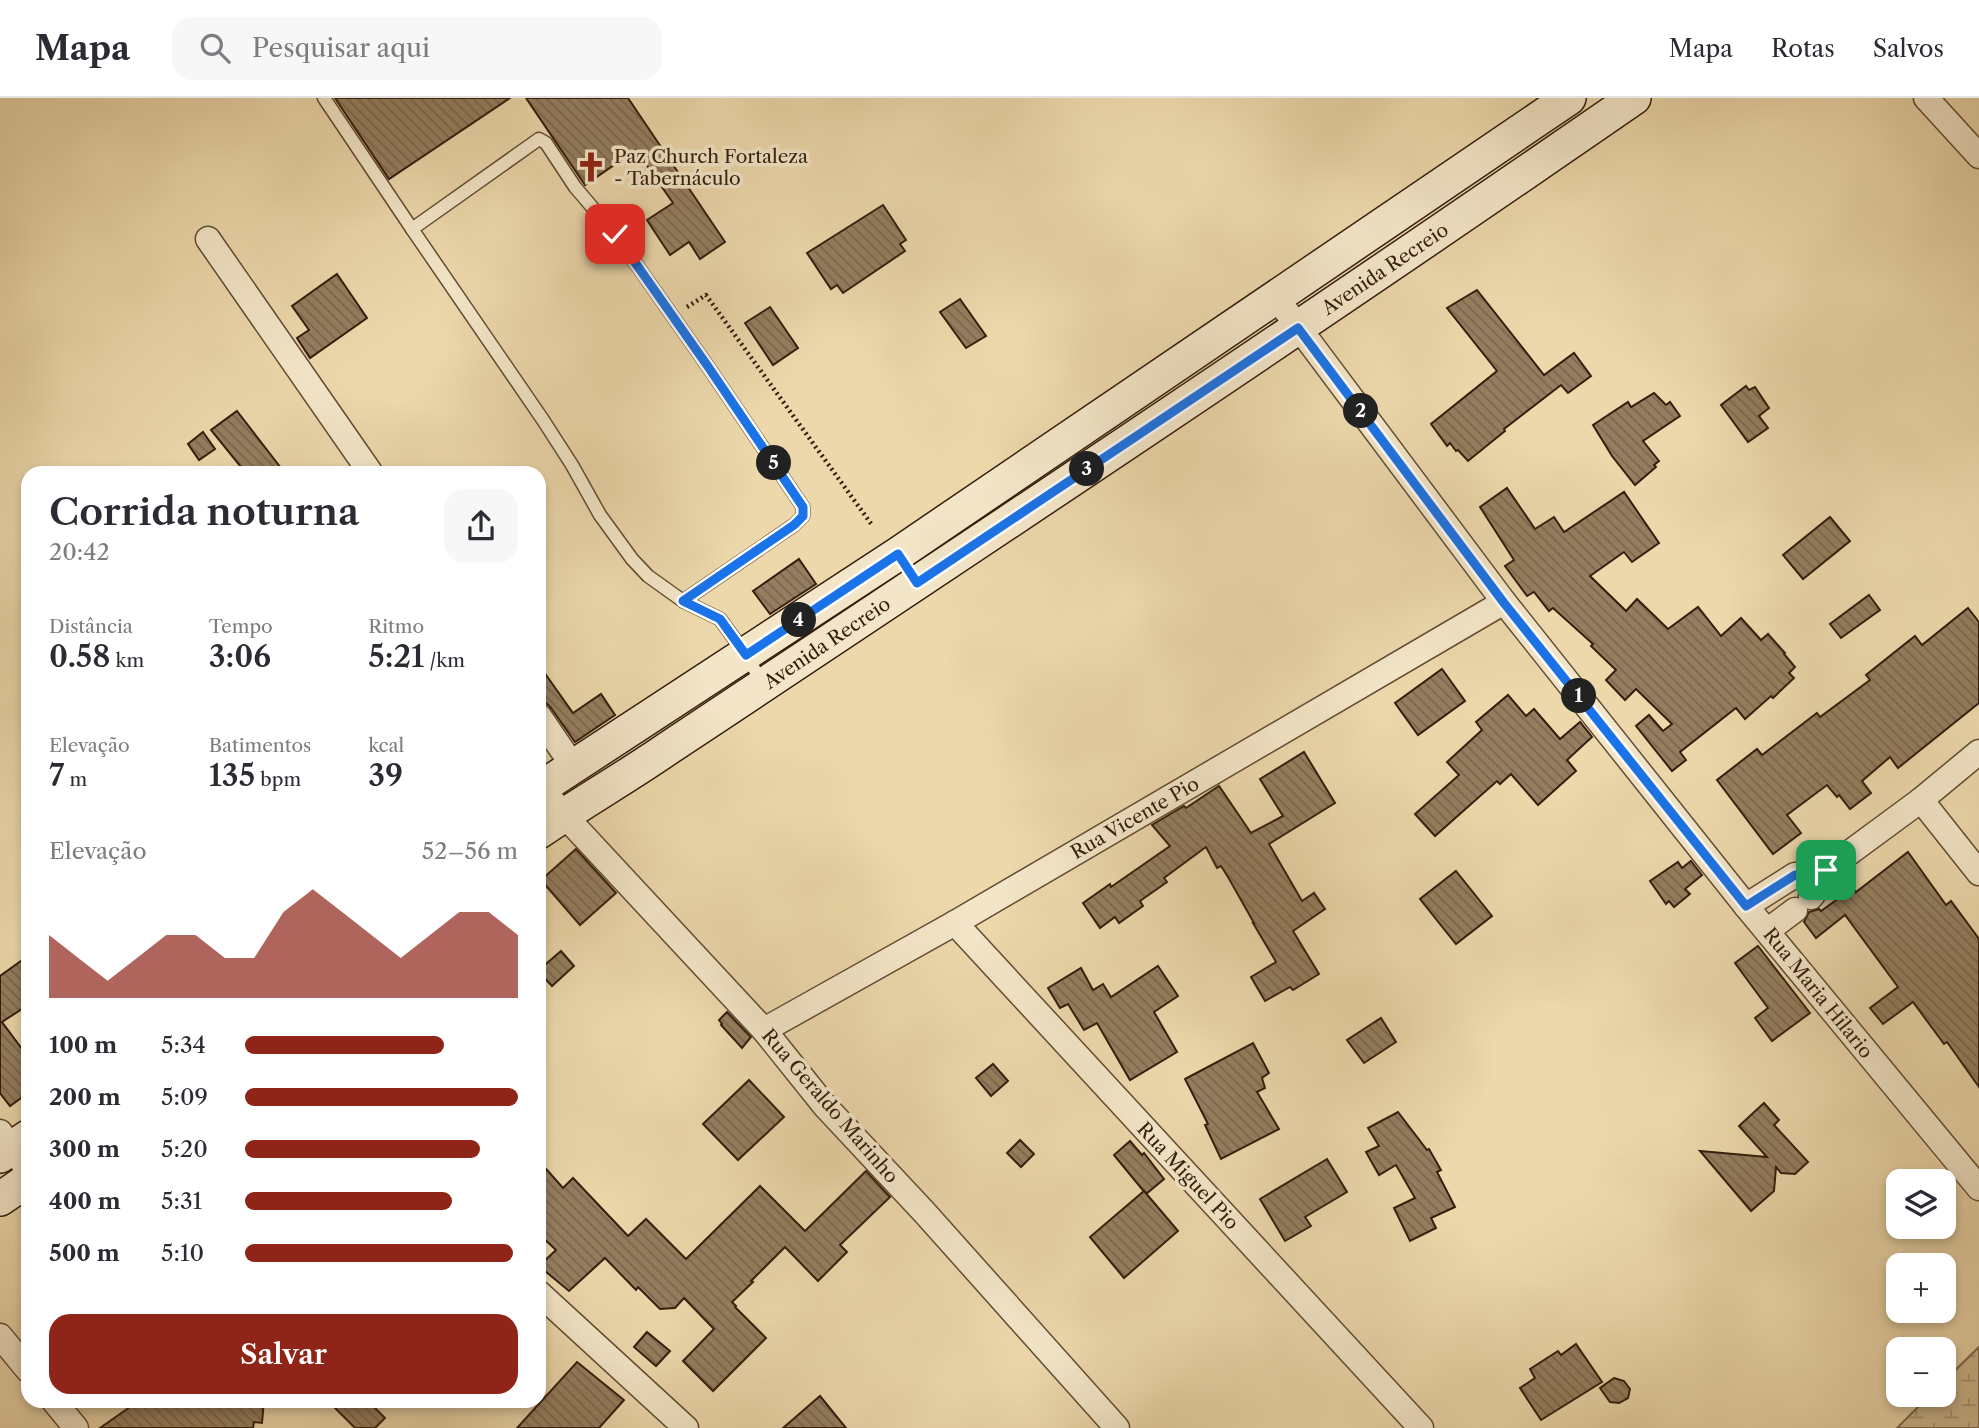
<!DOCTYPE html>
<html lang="pt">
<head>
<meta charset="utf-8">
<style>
  :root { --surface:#fff; --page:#f7f7f7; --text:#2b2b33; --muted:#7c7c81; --line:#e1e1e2; --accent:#8f2418 }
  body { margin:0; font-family:"Libre Caslon Text",serif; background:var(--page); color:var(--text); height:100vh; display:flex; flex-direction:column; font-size:26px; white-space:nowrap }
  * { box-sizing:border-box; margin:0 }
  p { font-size:23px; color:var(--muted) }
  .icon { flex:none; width:38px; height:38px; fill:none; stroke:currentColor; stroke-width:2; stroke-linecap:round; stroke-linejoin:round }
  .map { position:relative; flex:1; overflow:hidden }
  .drawer { position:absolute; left:21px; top:368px; width:525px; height:942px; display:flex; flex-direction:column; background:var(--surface); border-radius:21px; box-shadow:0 4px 10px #0003 }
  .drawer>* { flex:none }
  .buttons { position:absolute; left:1886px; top:1071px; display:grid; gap:14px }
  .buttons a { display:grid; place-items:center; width:70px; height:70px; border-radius:14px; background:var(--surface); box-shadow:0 4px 10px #0003; font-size:35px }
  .pin { position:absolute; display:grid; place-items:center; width:60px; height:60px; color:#fff; margin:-30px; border-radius:14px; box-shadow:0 4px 10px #0006 }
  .km { position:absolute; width:35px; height:35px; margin:-18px; border-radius:50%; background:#222; color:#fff; font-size:19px; line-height:35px; text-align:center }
  .round { display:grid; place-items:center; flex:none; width:74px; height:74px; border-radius:21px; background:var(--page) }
  .head { display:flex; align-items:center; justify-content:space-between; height:119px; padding:0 28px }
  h1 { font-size:38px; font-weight:600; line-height:52px }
  .stats { display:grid; grid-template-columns:repeat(3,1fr); gap:10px; height:119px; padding:7px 28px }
  .stats div { display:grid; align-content:center }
  .stats b { font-size:30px; font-weight:600 }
  .stats small { font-size:19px; font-weight:400 }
  .stats p { font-size:19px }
  .chart { height:196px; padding:14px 28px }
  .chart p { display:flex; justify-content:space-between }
  .chart svg { width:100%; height:126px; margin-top:7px; fill:var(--accent); opacity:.7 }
  .button { display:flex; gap:14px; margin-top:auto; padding:14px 28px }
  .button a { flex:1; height:80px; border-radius:21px; background:var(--accent); color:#fff; font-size:28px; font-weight:600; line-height:80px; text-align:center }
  ul { padding:0 28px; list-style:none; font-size:23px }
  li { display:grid; grid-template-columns:112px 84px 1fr; align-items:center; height:52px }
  li i { height:18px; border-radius:9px; background:var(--accent) }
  header { display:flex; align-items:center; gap:42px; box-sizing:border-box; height:98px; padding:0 35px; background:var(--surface); border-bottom:2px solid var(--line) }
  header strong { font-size:33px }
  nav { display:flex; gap:38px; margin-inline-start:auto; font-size:24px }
  .search { width:490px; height:63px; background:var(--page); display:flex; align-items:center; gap:18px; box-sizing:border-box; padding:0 24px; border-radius:21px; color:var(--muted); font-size:26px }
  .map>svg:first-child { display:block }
  .wetland { fill:url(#wetland-marsh); stroke:#806a4e; stroke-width:2 }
  .building { fill:url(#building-back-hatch); stroke:#341d0c; stroke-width:2 }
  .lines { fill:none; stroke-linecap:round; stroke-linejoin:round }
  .lane-casing { stroke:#624c34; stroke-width:15 }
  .street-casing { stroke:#624c34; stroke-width:27 }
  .secondary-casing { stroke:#341d0c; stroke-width:36 }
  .path { stroke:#341d0c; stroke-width:4.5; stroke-dasharray:2 3.5; stroke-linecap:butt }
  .lane { stroke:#f3e6c8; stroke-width:12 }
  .street { stroke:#f3e6c8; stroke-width:24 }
  .secondary { stroke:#f3e6c8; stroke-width:33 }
  .route-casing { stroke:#fff; stroke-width:14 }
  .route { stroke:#1a73e8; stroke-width:9 }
  .labels { text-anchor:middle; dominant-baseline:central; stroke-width:7; stroke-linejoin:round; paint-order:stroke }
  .poi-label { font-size:19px; fill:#341d0c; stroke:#f3e6c8; text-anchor:start }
  .street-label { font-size:19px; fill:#341d0c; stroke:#f3e6c8 }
</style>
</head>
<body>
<header>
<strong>Mapa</strong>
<div class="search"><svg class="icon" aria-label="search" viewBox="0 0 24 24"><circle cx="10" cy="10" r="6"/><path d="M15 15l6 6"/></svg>Pesquisar aqui</div>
<nav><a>Mapa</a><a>Rotas</a><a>Salvos</a></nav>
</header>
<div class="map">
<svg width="1979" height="1330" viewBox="0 0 1979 1330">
  <defs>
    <pattern id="wetland-marsh" width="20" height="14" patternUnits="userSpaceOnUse" patternTransform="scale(1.75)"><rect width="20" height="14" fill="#cdb890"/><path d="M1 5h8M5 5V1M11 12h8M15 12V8" fill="none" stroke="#a79574"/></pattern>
    <pattern id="building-back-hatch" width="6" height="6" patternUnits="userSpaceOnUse" patternTransform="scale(1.75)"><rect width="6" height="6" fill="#947e5f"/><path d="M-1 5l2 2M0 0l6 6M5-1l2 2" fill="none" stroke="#7a674d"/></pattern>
  </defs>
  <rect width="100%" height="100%" fill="#ecd8ab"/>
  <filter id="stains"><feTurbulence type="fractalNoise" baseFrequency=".00286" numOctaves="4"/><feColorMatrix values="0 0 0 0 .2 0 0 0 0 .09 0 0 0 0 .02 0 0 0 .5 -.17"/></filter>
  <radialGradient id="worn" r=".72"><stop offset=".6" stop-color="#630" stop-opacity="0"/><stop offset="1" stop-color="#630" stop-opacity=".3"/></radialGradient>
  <!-- wetland -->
  <path class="wetland" d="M1979,1249V1330H1897L1930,1297H1944V1283Z"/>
  <!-- building -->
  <g class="building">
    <path d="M335,0H510L389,81Z"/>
    <path d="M526,0H628L725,144L700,161L689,144L670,157L647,122L673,105L636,52L585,87Z"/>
    <path d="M883,107L906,142L900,146L905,153L843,195L837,187L831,191L807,155Z"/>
    <path d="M337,176L367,220L310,260L297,240L309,232L292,208Z"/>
    <path d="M1477,192L1544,277L1574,255L1591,278L1568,295L1561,287L1504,331L1505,333L1468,363L1458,352L1456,353L1450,345L1447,348L1431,326L1497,273L1447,210Z"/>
    <path d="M960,201L986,238L966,250L940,214Z"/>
    <path d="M770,209L798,250L773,267L745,225Z"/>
    <path d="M1746,288L1749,292L1755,289L1769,310L1759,318L1768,330L1748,344L1721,307Z"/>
    <path d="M1654,295L1666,307L1670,304L1680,318L1643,343L1659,363L1654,367L1656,369L1635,387L1612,358L1593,327L1628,304L1631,309Z"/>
    <path d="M237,313L284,374H245L211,332Z"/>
    <path d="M203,334L215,351L199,362L188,346Z"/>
    <path d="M1507,390L1535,431L1554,419L1564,434L1624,394L1659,445L1632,464L1624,454L1590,478L1626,513L1637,501L1668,531L1698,509L1721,538L1741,520L1761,542L1768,536L1785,555L1784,556L1795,569L1789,575L1794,580L1773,600L1771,598L1745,621L1736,610L1680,654L1686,662L1672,673L1636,628L1649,617L1663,633L1672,626L1636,591L1625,602L1606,582L1616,572L1591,548L1593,546L1553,510L1549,513L1534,494L1527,498L1505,468L1514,462L1480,409Z"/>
    <path d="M1830,419L1850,443L1803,481L1783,457Z"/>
    <path d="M799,461L816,486L770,516L753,493Z"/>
    <path d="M1869,497L1880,512L1841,540L1830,526Z"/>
    <path d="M1968,510L1979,524V605L1898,670L1890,659L1862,683L1871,695L1850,711L1839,697L1837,699L1827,687L1787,717L1801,735L1773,756L1717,682L1757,651L1762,657L1817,615L1820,619L1870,582L1866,577L1915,538L1922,547Z"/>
    <path d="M539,567L573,615L601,596L615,617L575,644L551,610L546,605L539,603Z"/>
    <path d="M1442,571L1465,603L1418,637L1395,605Z"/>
    <path d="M1508,597L1526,618L1534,611L1560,641L1580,624L1592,639L1567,662L1576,673L1538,707L1511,676L1500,686L1497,683L1435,738L1415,716L1459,677L1447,664L1482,632L1476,624Z"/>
    <path d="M1304,654L1335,705L1269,746L1302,803L1314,795L1325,811L1293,833L1319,876L1293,892L1290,889L1265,903L1251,879L1276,864L1275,862L1253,825H1254L1228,779L1221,768L1217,770L1206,749L1164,780L1167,784L1140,803L1143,808L1119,825L1115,819L1100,830L1083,805L1110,786L1111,789L1170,748L1152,727L1184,708L1186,710L1219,688L1251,735L1283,718L1260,681Z"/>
    <path d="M576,751L616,795L580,827L541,782Z"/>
    <path d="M1908,754L1946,807L1951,803L1979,841V989L1947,944L1944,946L1913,904L1883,926L1870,910L1898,889L1845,817L1816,840L1804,824L1809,814L1819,811L1821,813L1853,790L1856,794Z"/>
    <path d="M1691,763L1702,777L1685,791L1690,796L1674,809L1669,803L1666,806L1650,783L1678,764L1682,770Z"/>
    <path d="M1456,773L1492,818L1456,846L1420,801Z"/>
    <path d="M1758,848L1810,915L1772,943L1755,920L1768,910L1735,865Z"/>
    <path d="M561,853L574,868L552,888L539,874V872Z"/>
    <path d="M28,858V907L2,924L28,959V995L10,1008L0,995V878Z"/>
    <path d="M1158,868L1178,898L1154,914L1177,954L1130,982L1097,925L1084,932L1068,906L1060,910L1048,890L1081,870L1093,892L1103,886L1111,899Z"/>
    <path d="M727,914L751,939L742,950L721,927L722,926L719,922Z"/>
    <path d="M1381,920L1396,944L1364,965L1347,942Z"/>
    <path d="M1253,945L1269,975L1262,980L1265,990L1257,994L1279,1031L1221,1061L1205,1027L1208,1026L1185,981Z"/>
    <path d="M993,966L1008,983L991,998L976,980Z"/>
    <path d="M749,982L784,1019L738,1062L703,1026Z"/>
    <path d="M1764,1005L1779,1022L1774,1027L1808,1064L1795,1076L1781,1075L1776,1069L1774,1093L1751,1113L1700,1053L1767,1059L1739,1028Z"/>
    <path d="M1398,1014L1427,1052L1429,1051L1441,1072L1437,1074L1455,1109L1431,1120L1436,1130L1410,1143L1394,1110L1415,1100L1396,1067L1379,1077L1366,1054L1379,1048L1368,1030Z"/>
    <path d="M1020,1042L1034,1056L1021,1069L1007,1055Z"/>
    <path d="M1130,1043L1142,1057L1144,1055L1164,1081L1146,1096L1114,1057Z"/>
    <path d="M1327,1061L1347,1094L1305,1119L1311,1128L1285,1143L1260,1101Z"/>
    <path d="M539,1063L563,1090L573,1080L628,1138L646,1121L686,1161L760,1088L805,1133L866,1073L890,1099L840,1147L847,1154L818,1183L785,1149L751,1183L753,1184L732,1204L736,1208L735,1209L766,1240L713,1293L683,1263L714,1231L684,1200L675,1210L660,1211L638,1189L636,1192L605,1160L569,1193L539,1168L556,1152L539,1136Z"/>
    <path d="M1144,1093L1178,1133L1124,1180L1090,1139Z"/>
    <path d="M647,1234L670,1253L656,1268L634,1249Z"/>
    <path d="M1576,1246L1602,1284L1541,1322L1520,1290L1535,1280L1530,1271L1558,1253L1561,1257Z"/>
    <path d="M577,1264L624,1302L599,1330H517Z"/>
    <path d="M1614,1280L1624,1283L1630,1291L1628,1300L1619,1305L1610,1304L1600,1290Z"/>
    <path d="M820,1298L846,1330H783Z"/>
    <path d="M140,1302H264L262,1325L254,1324L253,1330H100Z"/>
    <path d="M327,1302H367L385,1320L375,1330H355Z"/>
  </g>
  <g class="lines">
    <!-- lane casing -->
    <g class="lane-casing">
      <g id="lane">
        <path d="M324,0L412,131"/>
        <path d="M539,41L546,45L575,89L615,136L709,270L803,409V418L794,427L683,503L648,478L632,461L600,417L572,367L543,322L412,131Z"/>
        <path d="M683,503L720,521L746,557L763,586"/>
      </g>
    </g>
    <!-- street casing -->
    <g class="street-casing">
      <g id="street">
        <path d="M1926,0L1979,58"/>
        <path d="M208,141L370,374"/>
        <path d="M1275,198L1504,504L1746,808L1979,1090"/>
        <path d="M539,618L573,668"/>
        <path d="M541,689L564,717L764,932L825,1008L925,1115L1117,1330"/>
        <path d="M1921,702L1979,775"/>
        <path d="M1811,799L1818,789L1822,775"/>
        <path d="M1746,808L1795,777L1822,775L1826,772L1921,702L1979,654"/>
        <path d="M955,825L1421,1330"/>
        <path d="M1767,833L1795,812"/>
        <path d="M764,932L955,825L1504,504"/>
        <path d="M0,1034L28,1072"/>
        <path d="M539,1195L686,1330"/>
        <path d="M0,1238L28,1272"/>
        <path d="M53,1302L76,1330"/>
      </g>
    </g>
    <!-- secondary casing -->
    <g class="secondary-casing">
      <g id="secondary">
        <path d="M539,691L898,456L1569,0"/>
        <path d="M539,734C581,705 625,680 667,651C991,436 1314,221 1634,0"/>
        <path d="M0,1058L28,1039"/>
        <path d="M0,1101L28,1082"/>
      </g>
    </g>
    <!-- path -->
    <path class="path" d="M687,209L706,197L872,427"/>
    <!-- lane -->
    <use href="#lane" class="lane"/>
    <!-- street -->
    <use href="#street" class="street"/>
    <!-- secondary -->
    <use href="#secondary" class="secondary"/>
  </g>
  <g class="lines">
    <!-- route casing -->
    <g class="route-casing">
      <path id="route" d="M615,136L709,270L803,409V418L794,427L683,503L720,521L746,557L898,456L917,485L1298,230L1504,505L1746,808L1795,777L1822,775L1826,772"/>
    </g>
    <!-- route -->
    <use href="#route" class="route"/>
  </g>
  <!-- icons -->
  <defs>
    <g id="church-bare" transform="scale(2.415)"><path d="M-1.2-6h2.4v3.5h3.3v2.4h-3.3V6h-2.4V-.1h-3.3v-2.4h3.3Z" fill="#8f2418" stroke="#f3e6c8" stroke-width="2.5" paint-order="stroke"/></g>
  </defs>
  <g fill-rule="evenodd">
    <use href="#church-bare" x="591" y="69"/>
  </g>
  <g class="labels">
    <!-- poi labels -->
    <g class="poi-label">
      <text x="614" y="58">Paz Church Fortaleza<tspan x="614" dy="22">- Tabernáculo</tspan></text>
    </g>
    <!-- street labels -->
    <g class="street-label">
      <text transform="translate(1385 171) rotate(-34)">Avenida Recreio</text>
      <text transform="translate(827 545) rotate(-34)">Avenida Recreio</text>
      <text transform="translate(1135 720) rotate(-30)">Rua Vicente Pio</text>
      <text transform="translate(1818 895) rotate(51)">Rua Maria Hilario</text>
      <text transform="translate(830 1008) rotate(49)">Rua Geraldo Marinho</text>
      <text transform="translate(1188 1078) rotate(47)">Rua Miguel Pio</text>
    </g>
  </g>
  <rect width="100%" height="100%" filter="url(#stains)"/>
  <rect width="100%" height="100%" fill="url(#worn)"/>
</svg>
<div class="buttons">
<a><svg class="icon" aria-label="layers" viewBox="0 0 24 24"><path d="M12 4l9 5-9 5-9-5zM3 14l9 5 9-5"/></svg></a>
<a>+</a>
<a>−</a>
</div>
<div class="pin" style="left:1826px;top:772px;background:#1e9e55"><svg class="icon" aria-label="arrive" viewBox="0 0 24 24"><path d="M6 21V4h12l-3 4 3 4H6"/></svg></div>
<div class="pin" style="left:615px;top:136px;background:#d93025"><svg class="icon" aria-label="check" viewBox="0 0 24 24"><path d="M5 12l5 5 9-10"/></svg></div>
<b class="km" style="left:1579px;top:598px">1</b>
<b class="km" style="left:1361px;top:313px">2</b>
<b class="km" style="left:1087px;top:371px">3</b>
<b class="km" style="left:799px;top:522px">4</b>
<b class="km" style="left:774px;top:365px">5</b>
<section class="drawer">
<div class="head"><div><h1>Corrida noturna</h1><p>20:42</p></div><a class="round"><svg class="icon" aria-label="share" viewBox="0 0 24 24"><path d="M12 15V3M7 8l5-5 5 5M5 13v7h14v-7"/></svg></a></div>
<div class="stats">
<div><p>Distância</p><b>0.58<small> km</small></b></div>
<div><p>Tempo</p><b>3:06</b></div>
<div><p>Ritmo</p><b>5:21<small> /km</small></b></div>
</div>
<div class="stats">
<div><p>Elevação</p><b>7<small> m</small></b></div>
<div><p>Batimentos</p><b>135<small> bpm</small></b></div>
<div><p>kcal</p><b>39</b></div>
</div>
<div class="chart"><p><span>Elevação</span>52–56 m</p>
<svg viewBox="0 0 160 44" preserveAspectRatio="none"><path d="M0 44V22L10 30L20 38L30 30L40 22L50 22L60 30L70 30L80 14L90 6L100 14L110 22L120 30L130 22L140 14L150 14L160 22V44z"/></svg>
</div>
<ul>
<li><b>100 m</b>5:34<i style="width:73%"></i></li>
<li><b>200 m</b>5:09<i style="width:100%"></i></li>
<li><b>300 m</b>5:20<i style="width:86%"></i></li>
<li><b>400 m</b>5:31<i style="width:76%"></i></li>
<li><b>500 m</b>5:10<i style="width:98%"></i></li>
</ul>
<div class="button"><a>Salvar</a></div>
</section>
</div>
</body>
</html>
